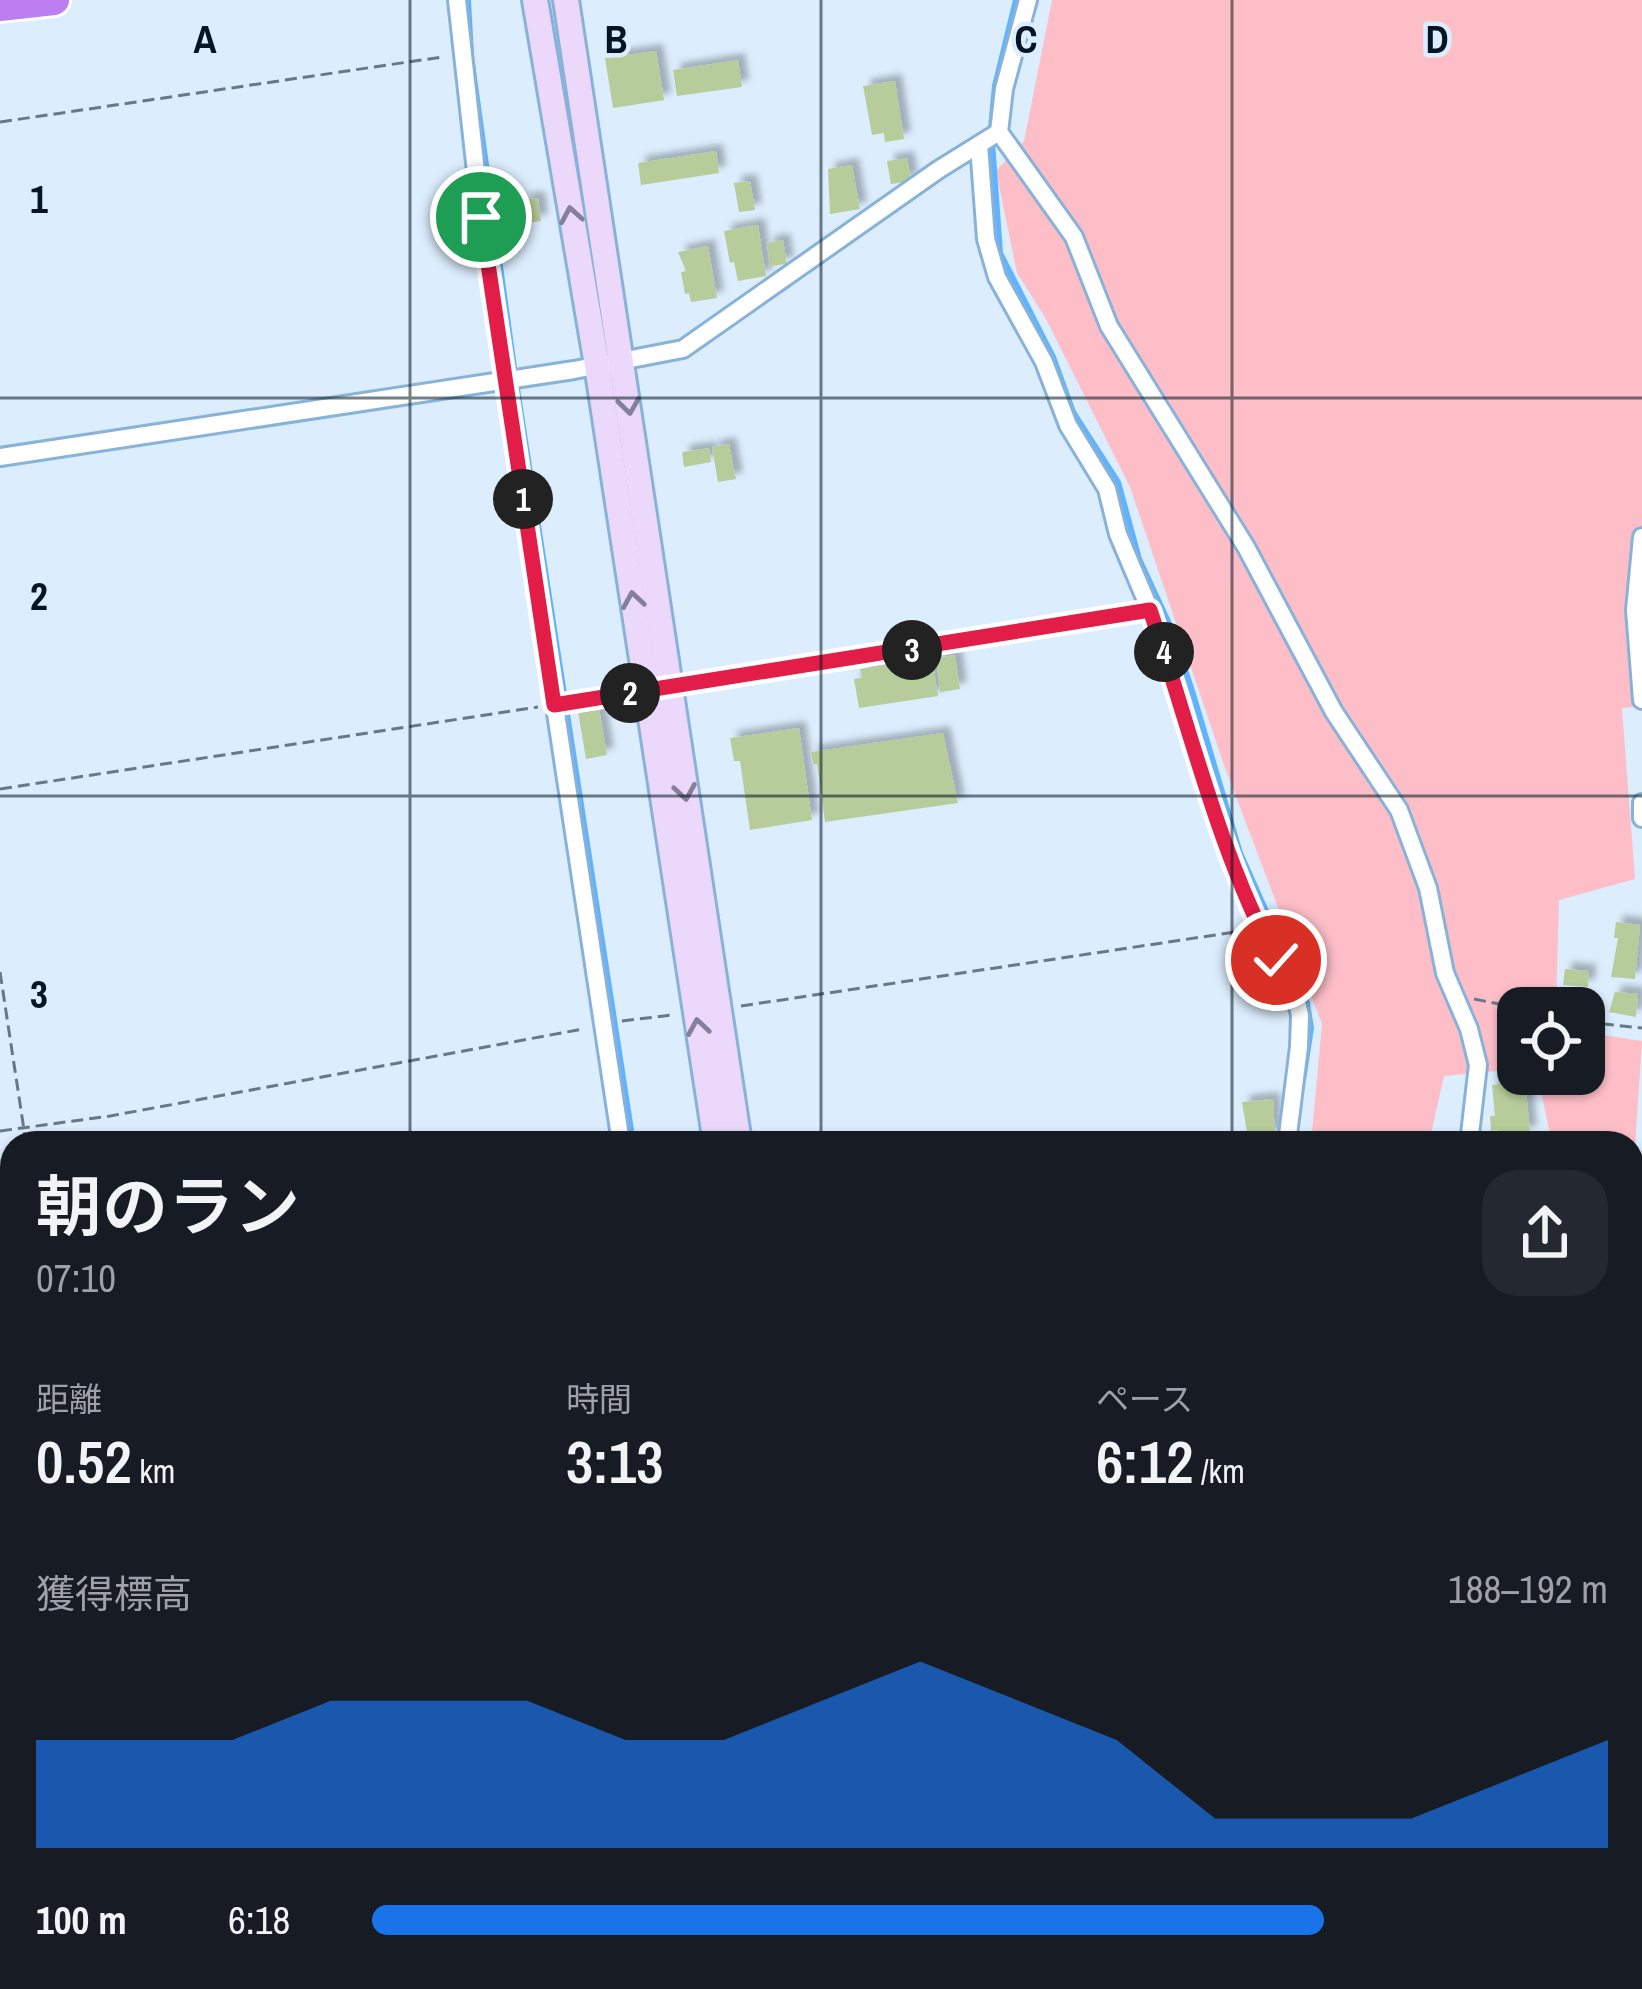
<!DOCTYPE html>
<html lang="ja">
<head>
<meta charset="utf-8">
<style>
  :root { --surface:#171b24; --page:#242831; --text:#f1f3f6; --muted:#9ea1a6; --accent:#1a73e8 }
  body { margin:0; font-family:"Archivo Narrow","Noto Sans JP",sans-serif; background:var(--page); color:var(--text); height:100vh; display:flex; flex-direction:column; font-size:45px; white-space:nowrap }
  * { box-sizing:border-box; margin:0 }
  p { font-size:39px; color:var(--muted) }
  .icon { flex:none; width:66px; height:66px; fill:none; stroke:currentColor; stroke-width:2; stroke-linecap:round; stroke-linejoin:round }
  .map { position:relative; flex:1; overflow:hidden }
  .panel { position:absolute; left:0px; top:1131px; width:1644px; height:858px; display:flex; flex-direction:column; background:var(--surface); border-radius:36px 36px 0 0; box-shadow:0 3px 9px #0004 }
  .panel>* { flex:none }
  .fabs { position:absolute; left:1497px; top:987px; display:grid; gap:24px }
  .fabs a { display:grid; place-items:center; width:108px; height:108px; border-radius:24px; background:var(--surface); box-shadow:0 3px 9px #0004; font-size:60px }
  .pin { position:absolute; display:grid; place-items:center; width:102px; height:102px; color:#fff; margin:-51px; border:6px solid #fff; border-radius:50%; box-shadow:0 3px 12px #0007 }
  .km { position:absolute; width:60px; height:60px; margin:-30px; border-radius:50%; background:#222; color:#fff; font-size:33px; line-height:60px; text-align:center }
  .round { display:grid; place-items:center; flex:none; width:126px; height:126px; border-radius:36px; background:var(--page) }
  .summary { display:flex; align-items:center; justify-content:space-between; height:204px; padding:0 36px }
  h1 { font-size:66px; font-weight:600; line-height:90px }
  .metrics { display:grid; grid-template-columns:repeat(3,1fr); gap:18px; height:204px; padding:12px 36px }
  .metrics div { display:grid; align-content:center }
  .metrics b { font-size:60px; font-weight:600 }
  .metrics small { font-size:33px; font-weight:400 }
  .metrics p { font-size:33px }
  .chart { height:336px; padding:24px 36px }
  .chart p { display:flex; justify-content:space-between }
  .chart svg { width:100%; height:216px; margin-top:12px; fill:var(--accent); opacity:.7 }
  ul { padding:0 36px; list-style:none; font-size:39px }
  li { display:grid; grid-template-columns:192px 144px 1fr; align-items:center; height:90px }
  li i { height:30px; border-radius:15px; background:var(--accent) }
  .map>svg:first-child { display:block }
  .green { fill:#fdbec8 }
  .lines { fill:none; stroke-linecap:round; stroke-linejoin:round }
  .stream { stroke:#60b3fc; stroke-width:6 }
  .building { fill:#b6cc9a; filter:url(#shadow) }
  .street-casing { stroke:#89b2d9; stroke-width:22 }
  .secondary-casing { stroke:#89b2d9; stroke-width:30 }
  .primary-casing { stroke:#fff; stroke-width:33 }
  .highway-casing { stroke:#fff; stroke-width:36 }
  .path { stroke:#687887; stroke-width:3; stroke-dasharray:12 6; stroke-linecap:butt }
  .street { stroke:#fff; stroke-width:16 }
  .secondary { stroke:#ebd8fa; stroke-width:24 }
  .primary { stroke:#d7b2f6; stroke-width:27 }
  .highway { stroke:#bc7ef0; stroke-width:30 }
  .oneway { stroke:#848099 }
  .route-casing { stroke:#fff; stroke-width:24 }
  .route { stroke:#e11d48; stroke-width:15 }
  .grid { fill:none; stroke:#061523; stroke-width:3; stroke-opacity:0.55 }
  .grid-label { font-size:39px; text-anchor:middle; font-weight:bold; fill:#061523; stroke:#dcedfd; stroke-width:9; stroke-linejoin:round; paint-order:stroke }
</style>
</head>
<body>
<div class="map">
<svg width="1642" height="1989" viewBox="0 0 1642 1989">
  <defs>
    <filter id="shadow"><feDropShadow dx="7" dy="-7" stdDeviation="3" flood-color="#0004"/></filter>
  </defs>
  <rect width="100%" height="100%" fill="#dcedfd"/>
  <!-- green -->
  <g class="green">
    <path d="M1052,0H1642V706L1622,708L1635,879L1559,900L1556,1008H1518V1069L1444,1076L1429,1143H1311L1322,1024L1224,765L1130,487L1046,319L1017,273L996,171L1024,141Z"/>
    <path d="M1584,1027L1595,1034L1642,1041L1632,1191V1143H1552L1537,1074H1584Z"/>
  </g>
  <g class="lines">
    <!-- stream -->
    <g class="stream">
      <path d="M468,0L471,56L516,382L633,1143"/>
      <path d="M1016,0L995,86L991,128L1000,253L1053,357L1073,412L1118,482L1139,559L1171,628L1193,694L1240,853L1307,1003L1311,1028L1303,1080"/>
      <path d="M763,1977L765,1989"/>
      <path d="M1181,1989L1185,1977"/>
    </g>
  </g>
  <!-- building -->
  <g class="building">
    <path d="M656,51L664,100L613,108L605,58Z"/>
    <path d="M738,60L742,87L677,96L673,70Z"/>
    <path d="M895,81L904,139L885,142L884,133L872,135L863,86Z"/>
    <path d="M716,151L719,173L641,185L638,163Z"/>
    <path d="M907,158L911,181L891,184L887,161Z"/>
    <path d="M852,165L860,209L830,214L828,169Z"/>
    <path d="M750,181L755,210L739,212L734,183Z"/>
    <path d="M538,198L541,221L520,224L519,215L525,213L523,200Z"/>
    <path d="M758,225L766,276L738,281L734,262L730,263L724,231Z"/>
    <path d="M783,240L787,264L770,266L767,243Z"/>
    <path d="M708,246L717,298L691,302L689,293L685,294L681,272L686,271L678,252Z"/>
    <path d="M729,444L736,479L718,482L712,447Z"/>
    <path d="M709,448L711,462L684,467L682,452Z"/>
    <path d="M955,655L960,689L940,692L936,658Z"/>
    <path d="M932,658L938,696L859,708L854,679L862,678L860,669Z"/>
    <path d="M599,708L607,755L586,759L578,711Z"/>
    <path d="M799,728L812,820L750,830L740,761H734L730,738Z"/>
    <path d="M943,733L958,803L825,822L817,764H813L811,752Z"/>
    <path d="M1616,922L1640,925L1635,979L1611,977L1618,938H1614Z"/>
    <path d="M1565,969L1589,971L1588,987L1563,985Z"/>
    <path d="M1615,992L1638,994L1636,1017L1609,1012Z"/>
    <path d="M1525,1081L1530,1133L1498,1137L1497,1130L1491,1131L1490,1116H1495L1492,1085Z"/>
    <path d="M1273,1099L1275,1136L1248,1138L1242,1102Z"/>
    <path d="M1632,1825L1642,1827L1641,1870L1632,1868Z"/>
    <path d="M1053,1977H1083L1085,1989H1044L1054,1985Z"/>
  </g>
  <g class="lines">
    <!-- street casing -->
    <g class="street-casing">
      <g id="street">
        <path d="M457,0L481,217L621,1143"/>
        <path d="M1028,0L1004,89L999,132L1074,237L1109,326L1246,547L1334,712L1399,810L1428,888L1445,973L1469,1029L1478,1065L1469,1143"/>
        <path d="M979,145L986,239L997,277L1044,362L1068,425L1107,489L1118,534L1150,610L1229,852L1259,928L1294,989L1300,1015L1299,1047L1287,1143"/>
        <path d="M0,457L574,370L683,349L938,170L999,132"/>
        <path d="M1642,537L1635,610L1642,700"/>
        <path d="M1642,803V818"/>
        <path d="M1632,1247L1642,1203"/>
        <path d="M1632,1349L1642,1353"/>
        <path d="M0,1442L12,1440"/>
        <path d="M1632,1914L1642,1915"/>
        <path d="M752,1977L754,1989"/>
        <path d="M1497,1977L1502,1989"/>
        <path d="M1170,1989L1174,1977"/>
      </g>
    </g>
    <!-- secondary casing -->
    <g class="secondary-casing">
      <g id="secondary">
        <path d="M535,0L597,365L716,1143"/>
        <path d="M566,0L739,1143"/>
        <path d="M838,1977V1989"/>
        <path d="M863,1977L864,1989"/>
      </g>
    </g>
    <!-- primary casing -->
    <g class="primary-casing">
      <path id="primary" d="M1347,1989L1384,1981L1428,1989"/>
    </g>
    <!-- highway casing -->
    <g class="highway-casing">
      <path id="highway" d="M0,6L54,0"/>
    </g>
    <!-- path -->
    <g class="path">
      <path d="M0,122L442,57"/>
      <path d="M690,685L1131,614"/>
      <path d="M571,702L627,693"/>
      <path d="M0,789L538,707"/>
      <path d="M0,972L26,1143"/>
      <path d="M1474,999L1519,1008"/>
      <path d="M741,1006L1242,931"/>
      <path d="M622,1021L672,1015"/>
      <path d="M1584,1022L1642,1028"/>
      <path d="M0,1131L110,1116L583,1029"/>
      <path d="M0,1784L12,1782"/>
      <path d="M161,1977L163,1989"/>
    </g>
    <!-- street -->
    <use href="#street" class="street"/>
    <!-- secondary -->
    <use href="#secondary" class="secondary"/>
    <!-- primary -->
    <use href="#primary" class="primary"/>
    <!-- highway -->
    <use href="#highway" class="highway"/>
  </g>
  <!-- one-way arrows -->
  <defs><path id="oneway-chevron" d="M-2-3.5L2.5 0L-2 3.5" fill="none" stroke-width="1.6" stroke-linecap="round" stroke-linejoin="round" transform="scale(3)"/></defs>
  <g class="oneway">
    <use href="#oneway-chevron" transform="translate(571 215) rotate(-100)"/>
    <use href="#oneway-chevron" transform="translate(629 406) rotate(82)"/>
    <use href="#oneway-chevron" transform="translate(633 600) rotate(-99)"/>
    <use href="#oneway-chevron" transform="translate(685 792) rotate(81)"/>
    <use href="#oneway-chevron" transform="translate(698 1027) rotate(-99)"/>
  </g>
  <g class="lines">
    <!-- route casing -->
    <g class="route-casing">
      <path id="route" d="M481,217L554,705L1150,610C1190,727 1218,851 1276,960"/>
    </g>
    <!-- route -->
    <use href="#route" class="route"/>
  </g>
  <!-- grid -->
  <path class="grid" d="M410,0V1143M821,0V1143M1232,0V1143M0,398H1642M0,796H1642M0,1193H12M1632,1193H1642M0,1591H12M1632,1591H1642M410,1977V1989M821,1977V1989M1232,1977V1989"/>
  <g class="grid-label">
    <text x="205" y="53">A</text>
    <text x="616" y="53">B</text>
    <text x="1026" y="53">C</text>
    <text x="1437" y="53">D</text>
    <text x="39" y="213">1</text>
    <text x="39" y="610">2</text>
    <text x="39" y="1008">3</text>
  </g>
</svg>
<div class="fabs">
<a><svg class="icon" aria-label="locate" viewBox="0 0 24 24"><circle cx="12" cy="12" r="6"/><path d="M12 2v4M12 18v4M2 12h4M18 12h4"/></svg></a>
</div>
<div class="pin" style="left:481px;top:217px;background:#1e9e55"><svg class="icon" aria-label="arrive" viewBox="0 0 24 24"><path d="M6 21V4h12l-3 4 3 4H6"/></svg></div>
<div class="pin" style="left:1276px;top:960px;background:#d93025"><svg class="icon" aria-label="check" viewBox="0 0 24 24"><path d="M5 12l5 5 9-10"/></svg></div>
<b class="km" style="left:523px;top:499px">1</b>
<b class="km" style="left:630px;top:693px">2</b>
<b class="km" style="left:912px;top:650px">3</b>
<b class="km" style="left:1164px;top:652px">4</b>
<section class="panel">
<div class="summary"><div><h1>朝のラン</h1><p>07:10</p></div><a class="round"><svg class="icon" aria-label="share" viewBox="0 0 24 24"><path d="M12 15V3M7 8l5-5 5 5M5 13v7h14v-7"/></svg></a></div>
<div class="metrics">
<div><p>距離</p><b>0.52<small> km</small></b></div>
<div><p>時間</p><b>3:13</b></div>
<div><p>ペース</p><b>6:12<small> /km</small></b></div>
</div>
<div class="chart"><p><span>獲得標高</span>188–192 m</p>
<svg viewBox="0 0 160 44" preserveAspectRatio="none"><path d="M0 44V22L10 22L20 22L30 14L40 14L50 14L60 22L70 22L80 14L90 6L100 14L110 22L120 38L130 38L140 38L150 30L160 22V44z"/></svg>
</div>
<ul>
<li><b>100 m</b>6:18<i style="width:77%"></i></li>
</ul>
</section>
</div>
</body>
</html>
